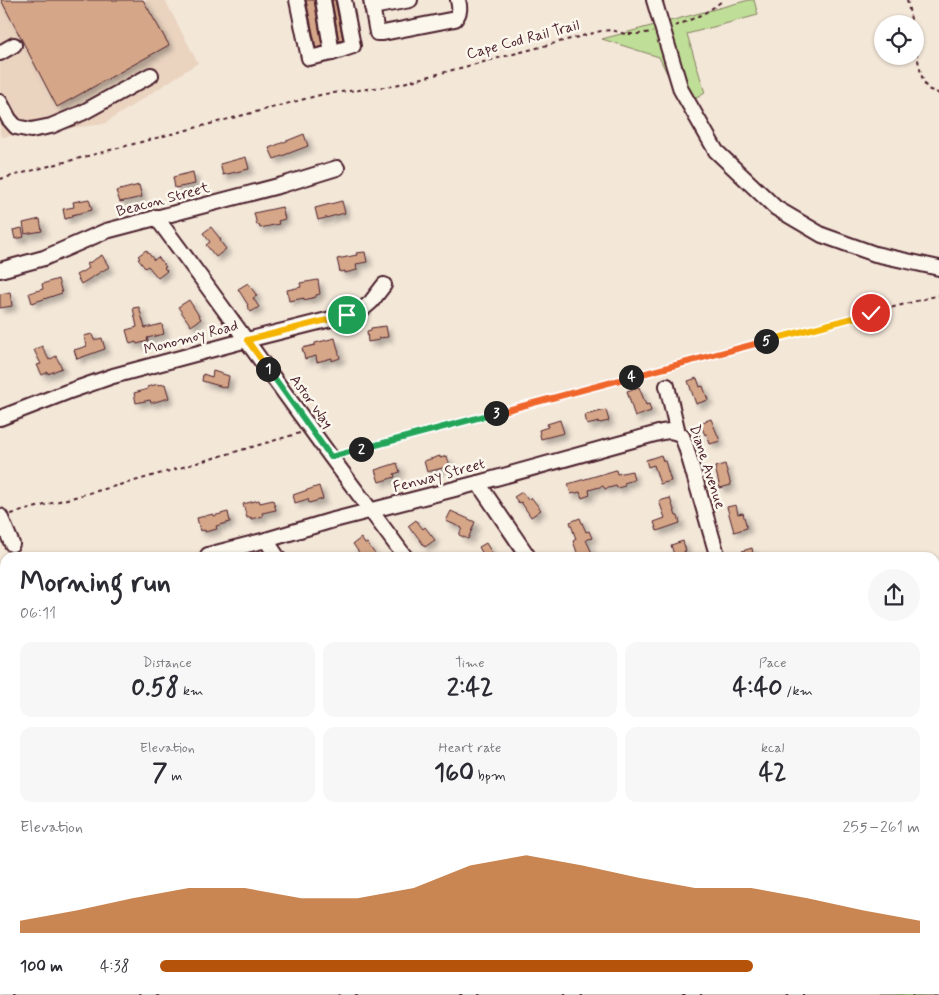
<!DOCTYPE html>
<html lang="en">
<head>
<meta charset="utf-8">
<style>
  :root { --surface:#fff; --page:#f7f7f7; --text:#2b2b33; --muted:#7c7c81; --accent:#b45309 }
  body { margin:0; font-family:Mynerve,sans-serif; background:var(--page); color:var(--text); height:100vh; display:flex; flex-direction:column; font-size:19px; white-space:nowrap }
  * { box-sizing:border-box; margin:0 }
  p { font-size:16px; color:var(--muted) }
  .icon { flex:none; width:28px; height:28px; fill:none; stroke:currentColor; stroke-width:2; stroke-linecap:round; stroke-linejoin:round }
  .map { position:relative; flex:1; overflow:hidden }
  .panel { position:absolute; left:0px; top:552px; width:940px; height:442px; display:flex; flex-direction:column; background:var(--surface); border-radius:15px 15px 0 0; box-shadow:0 1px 4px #0004 }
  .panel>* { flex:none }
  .buttons { position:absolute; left:874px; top:15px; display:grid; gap:10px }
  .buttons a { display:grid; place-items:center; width:50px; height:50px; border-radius:50%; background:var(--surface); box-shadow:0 1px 4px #0004; font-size:25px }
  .pin { position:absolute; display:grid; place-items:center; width:42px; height:42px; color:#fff; margin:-21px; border:2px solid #fff; border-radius:50%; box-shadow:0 1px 5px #0007 }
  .km { position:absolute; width:25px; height:25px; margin:-12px; border-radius:50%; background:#222; color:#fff; font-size:14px; line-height:25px; text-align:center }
  .round { display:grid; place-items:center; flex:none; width:52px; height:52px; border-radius:26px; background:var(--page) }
  .head { display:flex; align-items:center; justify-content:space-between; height:85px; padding:0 20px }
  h1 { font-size:28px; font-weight:700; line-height:38px }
  .stats { display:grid; grid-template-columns:repeat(3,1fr); gap:8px; height:85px; padding:5px 20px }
  .stats div { display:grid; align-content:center; border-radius:12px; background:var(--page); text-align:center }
  .stats b { font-size:25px; font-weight:700 }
  .stats small { font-size:14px; font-weight:400 }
  .stats p { font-size:14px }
  .chart { height:140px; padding:10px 20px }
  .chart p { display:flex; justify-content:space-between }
  .chart svg { width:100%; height:90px; margin-top:5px; fill:var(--accent); opacity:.7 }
  ul { padding:0 20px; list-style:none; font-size:16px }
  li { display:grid; grid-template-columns:80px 60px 1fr; align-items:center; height:38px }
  li i { height:12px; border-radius:6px; background:var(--accent) }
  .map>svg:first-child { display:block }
  .built { fill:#ead4c0 }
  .green { fill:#bfde97; stroke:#847e61 }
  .building { fill:#d5a688; stroke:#4a1f2b; filter:url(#shadow) }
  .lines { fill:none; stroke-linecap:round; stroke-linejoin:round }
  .minor-casing { stroke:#4a1f2b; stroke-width:18 }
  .path { stroke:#4a1f2b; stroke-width:2; stroke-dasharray:4 4; stroke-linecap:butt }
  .minor { stroke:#fbf7ec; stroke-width:14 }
  .split-1-casing { stroke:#fff; stroke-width:10 }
  .split-2-casing { stroke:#fff; stroke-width:10 }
  .split-3-casing { stroke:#fff; stroke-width:10 }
  .split-4-casing { stroke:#fff; stroke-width:10 }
  .split-5-casing { stroke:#fff; stroke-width:10 }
  .split-6-casing { stroke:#fff; stroke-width:10 }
  .split-1 { stroke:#f5b400; stroke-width:6 }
  .split-2 { stroke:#22a559; stroke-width:6 }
  .split-3 { stroke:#22a559; stroke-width:6 }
  .split-4 { stroke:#f0652b; stroke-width:6 }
  .split-5 { stroke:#f0652b; stroke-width:6 }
  .split-6 { stroke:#f5b400; stroke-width:6 }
  .labels { text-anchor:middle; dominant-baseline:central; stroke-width:5; stroke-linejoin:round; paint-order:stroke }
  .street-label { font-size:15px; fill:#4a1f2b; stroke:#fbf7ec }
</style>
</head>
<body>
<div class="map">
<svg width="939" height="995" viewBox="0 0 939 995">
  <defs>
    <filter id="shadow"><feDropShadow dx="4.5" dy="4.5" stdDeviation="2.5" flood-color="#0004"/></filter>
  </defs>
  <rect width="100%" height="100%" fill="#f3e7d8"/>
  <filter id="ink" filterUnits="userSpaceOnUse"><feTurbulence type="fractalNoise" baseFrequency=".02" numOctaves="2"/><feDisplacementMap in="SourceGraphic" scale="10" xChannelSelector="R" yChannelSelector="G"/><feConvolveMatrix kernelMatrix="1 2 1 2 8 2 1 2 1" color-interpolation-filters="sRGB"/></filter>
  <g filter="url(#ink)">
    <!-- built -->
    <path class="built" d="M0,0H165L198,63L104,124L2,137L0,134Z"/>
    <!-- green -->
    <g class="green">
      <path d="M749,0H754L758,15L687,34L705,93L683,106L659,57L602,39Z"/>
      <path d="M939,635V995H880V990H935V636Z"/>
    </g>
    <!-- building -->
    <g class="building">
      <path d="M1,0H143L169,45L57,107Z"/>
      <path d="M306,0H314L322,46L316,48Z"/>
      <path d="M332,0H335L343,40L339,41Z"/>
      <path d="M304,134L308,146L274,159L269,148Z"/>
      <path d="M246,157L249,169L223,175L220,164Z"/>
      <path d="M193,172L195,184L175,188L173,177Z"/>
      <path d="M139,185L142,197L120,202L116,191Z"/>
      <path d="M89,199L92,210L72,215V217L65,219L63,209L74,207L73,202Z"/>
      <path d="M342,201L345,213L318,220L315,208Z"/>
      <path d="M282,207L285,219L278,221L279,224L260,228L259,225H257L254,213Z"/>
      <path d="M40,219L42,231L25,234L23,223Z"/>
      <path d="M211,227L221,240L220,241L226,249L216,257L206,245L210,242L203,233Z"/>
      <path d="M22,228L24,237L15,239L13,230Z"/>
      <path d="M146,250L154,260L158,257L166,267L164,268L167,271L158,278L148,266L145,268L138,259L140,258L138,256Z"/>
      <path d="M365,252L367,262L356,264L357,270L345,273V271L340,272L337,259L357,255L356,253Z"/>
      <path d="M102,255L109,267L81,284L76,275L89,268L87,264Z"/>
      <path d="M58,279L62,293L32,303L29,293L43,289L42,284Z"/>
      <path d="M318,280L320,294L316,295V297L304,300V298L289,301L287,290L301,287L300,283Z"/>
      <path d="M248,283L257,296L253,298L259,307L251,312L247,306L248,305L238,289Z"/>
      <path d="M10,292L12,306L0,308V294Z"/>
      <path d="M189,300L201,319L191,326L178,307Z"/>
      <path d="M139,307L145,328L162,324L164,334L147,338L148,341L137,344L136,342L130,344L126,330L137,327L133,308Z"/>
      <path d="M386,326L388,337L379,338V340L368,342L367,331L371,330V328Z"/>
      <path d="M92,334L94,340L102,338L105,349L77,359L74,350L87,346L84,336Z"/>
      <path d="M335,338L340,358L332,361V358L317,362L316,356L305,359L302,348L315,345V343Z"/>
      <path d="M42,346L49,360L56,356L62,368L48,374V372L42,375L37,365L41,364L34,350Z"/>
      <path d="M213,371L229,376L227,388L202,381L203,374L212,377Z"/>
      <path d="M697,378L700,387L703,386L708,400L696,404L688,381Z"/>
      <path d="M158,384L159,385L165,384L169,398L151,403L150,400L136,403L134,393L148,389L147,387Z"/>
      <path d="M639,387L646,405L649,404L651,411L635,417L627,391Z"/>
      <path d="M606,410L609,421L600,423L599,422L587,425L585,415Z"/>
      <path d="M711,419L720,441L710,444L707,434L705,435L700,423Z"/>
      <path d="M560,420L564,433L541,439L539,430L548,427L547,424Z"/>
      <path d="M661,455L663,461H665L671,481L660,484L654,465L648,467L646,460Z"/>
      <path d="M440,456V458L447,456L450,466L427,472L424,461Z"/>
      <path d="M397,463L400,472L394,474L395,477L379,482L375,470Z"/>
      <path d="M725,464L731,485L720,488L715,467Z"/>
      <path d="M616,470L617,474L632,471L634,480L624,483L625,486L617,488L616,486L605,489L603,486L589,490L590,495L582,498L580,492L571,494L568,484Z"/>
      <path d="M319,486L323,499L309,503L308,499L295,503L293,495Z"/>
      <path d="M522,492L528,500L531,497L541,510L531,517L521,502L519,503L514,497Z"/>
      <path d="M670,498L676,516H678L680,523L657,531L654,522L665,518L659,501Z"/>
      <path d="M259,500L260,503L273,500L276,510L262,513L263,516L251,519V517L247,518L243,504Z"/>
      <path d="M736,505L738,514L743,513L747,528L734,532L727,507Z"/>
      <path d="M451,511L475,522L468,539L459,535L462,528L446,521Z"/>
      <path d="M228,512L230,522L216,526L217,529L205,532V530L200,531L197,518L213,514V516Z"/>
      <path d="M580,518L586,532L589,531L592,538L586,540L592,553L579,558L573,541L576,539L570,522Z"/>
      <path d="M416,520L423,529L425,527L435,540L425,547L414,532L413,533L408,526Z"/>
      <path d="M361,538L365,544L367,543L378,558H363L353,544Z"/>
      <path d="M683,541L686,551H684L686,558H675L671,545Z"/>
      <path d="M486,543L495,558H485L479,547Z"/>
      <path d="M752,548L754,558H744L742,551Z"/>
    </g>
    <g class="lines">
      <!-- minor casing -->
      <g class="minor-casing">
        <g id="minor">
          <path d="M297,0L309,58L332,53L323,0"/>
          <path d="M371,0L377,33H383L455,19C460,13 460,8 458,0"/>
          <path d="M654,0L681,90L716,151L776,208L822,235L875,254L939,268"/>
          <path d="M372,7L410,0"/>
          <path d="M0,53L14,45"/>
          <path d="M332,53L353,46L344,0"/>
          <path d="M0,102L9,119L16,127L31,130L51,126L82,113L151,75"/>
          <path d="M156,217L204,282L331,457L406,558"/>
          <path d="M0,270L44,258L106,231L282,185L337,168"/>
          <path d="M667,386L678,433L682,436L686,447L718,558"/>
          <path d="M0,418L67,392L113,376L247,340L347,315L364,308L371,302L384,285"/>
          <path d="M478,483L529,558"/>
          <path d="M0,516L12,544"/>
          <path d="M266,540L278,558"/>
          <path d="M208,555L266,540L330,521L478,483L662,432L670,431L678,433"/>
          <path d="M0,858L5,859"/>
          <path d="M692,990L693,995"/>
          <path d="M796,990V995"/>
          <path d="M4,995L6,990"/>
          <path d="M147,995L152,990"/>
          <path d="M346,995L350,990"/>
          <path d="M467,995L468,990"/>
          <path d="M570,995L571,990"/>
        </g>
      </g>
      <!-- path -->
      <g class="path">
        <path d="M907,0L912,24"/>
        <path d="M675,26C693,19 708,13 723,0"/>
        <path d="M915,44C917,53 921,83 928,89C931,91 936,91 939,94"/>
        <path d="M0,179L324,94L392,86L601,31L612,30L625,34H638L653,32"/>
        <path d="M343,454L939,295"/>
        <path d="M11,514L138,480L300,433"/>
        <path d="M935,682L939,662"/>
        <path d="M912,990L913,995"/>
        <path d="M933,995L939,993"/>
      </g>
      <!-- minor -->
      <use href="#minor" class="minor"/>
    </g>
  </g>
  <g class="lines" filter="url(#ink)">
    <!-- split-1 casing -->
    <g class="split-1-casing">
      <path id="split-1" d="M268,369L247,340L347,315"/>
    </g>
    <!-- split-2 casing -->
    <g class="split-2-casing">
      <path id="split-2" d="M268,369L331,457L361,449"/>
    </g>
    <!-- split-3 casing -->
    <g class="split-3-casing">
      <path id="split-3" d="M361,449L496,413"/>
    </g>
    <!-- split-4 casing -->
    <g class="split-4-casing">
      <path id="split-4" d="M496,413L631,377"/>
    </g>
    <!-- split-5 casing -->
    <g class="split-5-casing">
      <path id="split-5" d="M631,377L766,341"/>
    </g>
    <!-- split-6 casing -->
    <g class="split-6-casing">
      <path id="split-6" d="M766,341L871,313"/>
    </g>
    <!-- split-1 -->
    <use href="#split-1" class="split-1"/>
    <!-- split-2 -->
    <use href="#split-2" class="split-2"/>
    <!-- split-3 -->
    <use href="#split-3" class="split-3"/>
    <!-- split-4 -->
    <use href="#split-4" class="split-4"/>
    <!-- split-5 -->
    <use href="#split-5" class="split-5"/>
    <!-- split-6 -->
    <use href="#split-6" class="split-6"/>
  </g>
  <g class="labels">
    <!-- street labels -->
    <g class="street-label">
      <text transform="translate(523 40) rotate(-15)">Cape Cod Rail Trail</text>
      <text transform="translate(163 200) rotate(-15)">Beacon Street</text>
      <text transform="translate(191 338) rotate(-15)">Monomoy Road</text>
      <text transform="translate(311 402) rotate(54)">Astor Way</text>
      <text transform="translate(707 467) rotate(72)">Diane Avenue</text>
      <text transform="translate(439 476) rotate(-15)">Fenway Street</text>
    </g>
  </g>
</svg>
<div class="buttons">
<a><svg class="icon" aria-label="locate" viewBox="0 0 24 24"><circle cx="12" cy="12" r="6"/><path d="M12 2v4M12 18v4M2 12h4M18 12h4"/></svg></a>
</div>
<div class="pin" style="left:347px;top:315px;background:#1e9e55"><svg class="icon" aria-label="arrive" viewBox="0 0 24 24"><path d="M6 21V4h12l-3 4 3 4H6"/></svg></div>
<div class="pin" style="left:871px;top:313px;background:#d93025"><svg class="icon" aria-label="check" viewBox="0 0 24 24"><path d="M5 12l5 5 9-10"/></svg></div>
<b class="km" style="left:268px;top:369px">1</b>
<b class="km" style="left:361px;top:449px">2</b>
<b class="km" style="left:496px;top:413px">3</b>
<b class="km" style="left:631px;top:377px">4</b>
<b class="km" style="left:766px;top:341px">5</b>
<section class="panel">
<div class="head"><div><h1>Morning run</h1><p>06:11</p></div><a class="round"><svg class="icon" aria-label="share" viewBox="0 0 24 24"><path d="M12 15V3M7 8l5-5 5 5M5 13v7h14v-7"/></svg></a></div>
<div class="stats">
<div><p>Distance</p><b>0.58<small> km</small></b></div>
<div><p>Time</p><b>2:42</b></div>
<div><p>Pace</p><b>4:40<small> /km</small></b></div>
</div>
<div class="stats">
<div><p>Elevation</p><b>7<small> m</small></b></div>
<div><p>Heart rate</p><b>160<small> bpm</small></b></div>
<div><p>kcal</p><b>42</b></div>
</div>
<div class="chart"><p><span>Elevation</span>255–261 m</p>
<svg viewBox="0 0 160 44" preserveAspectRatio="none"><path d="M0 44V38L10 33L20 27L30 22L40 22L50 27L60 27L70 22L80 11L90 6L100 11L110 17L120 22L130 22L140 27L150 33L160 38V44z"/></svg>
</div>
<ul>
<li><b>100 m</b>4:38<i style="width:78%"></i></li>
</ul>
</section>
</div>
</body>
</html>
